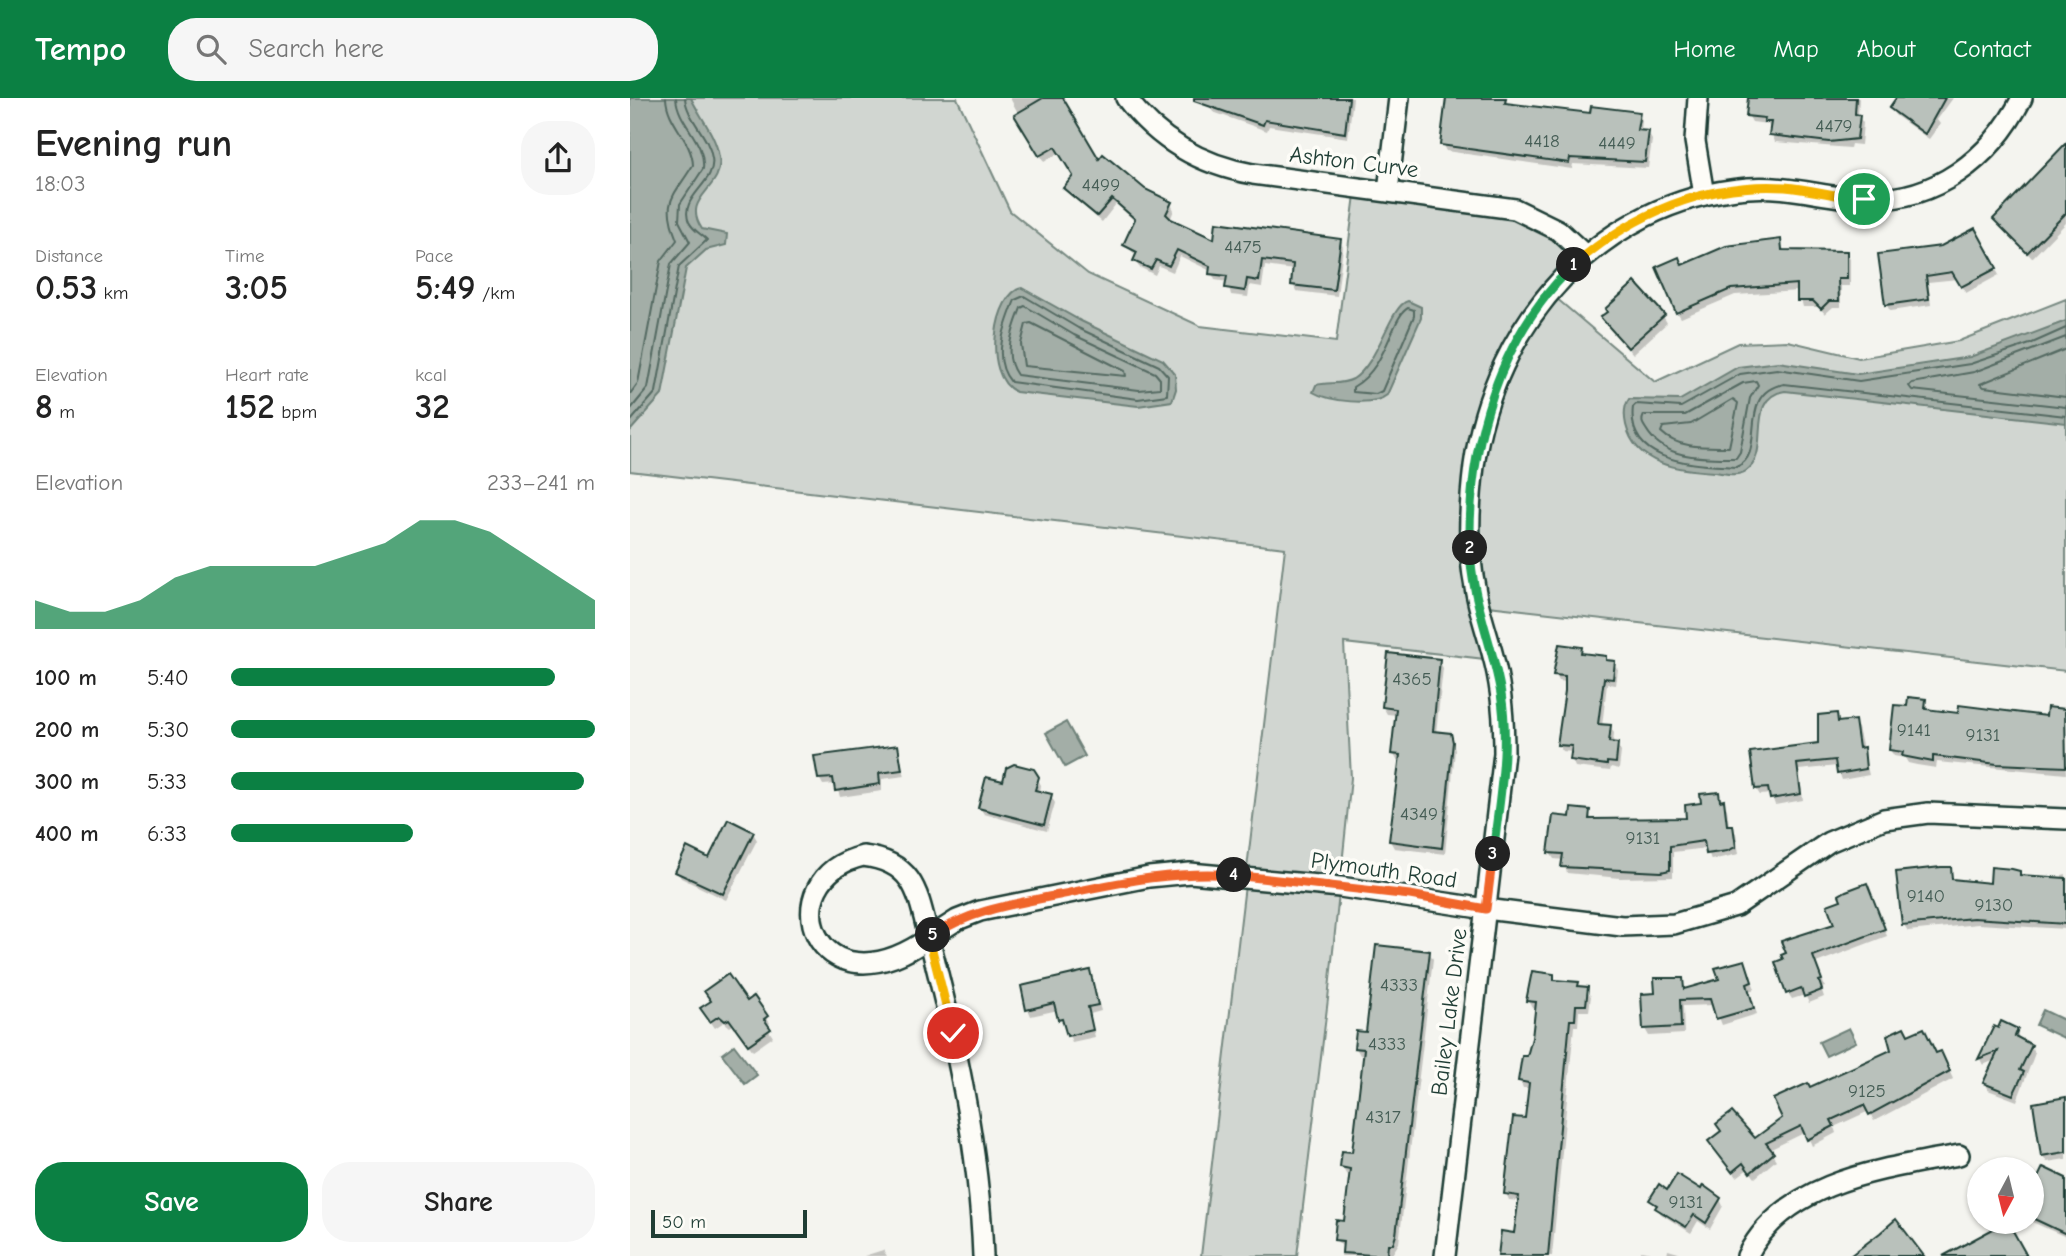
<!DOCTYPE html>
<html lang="en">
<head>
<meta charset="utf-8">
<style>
  :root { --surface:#fff; --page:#f6f6f6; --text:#222; --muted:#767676; --accent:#0b8043 }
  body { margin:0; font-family:"Comic Neue",sans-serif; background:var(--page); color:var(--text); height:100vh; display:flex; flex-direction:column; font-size:26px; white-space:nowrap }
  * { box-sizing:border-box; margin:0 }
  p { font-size:23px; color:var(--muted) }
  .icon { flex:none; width:38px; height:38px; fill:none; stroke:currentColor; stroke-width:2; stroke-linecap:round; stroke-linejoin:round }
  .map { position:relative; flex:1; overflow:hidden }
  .drawer { display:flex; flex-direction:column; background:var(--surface); width:630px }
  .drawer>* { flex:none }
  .needle { width:46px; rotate:187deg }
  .controls { position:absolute; left:1337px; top:1059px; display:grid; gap:14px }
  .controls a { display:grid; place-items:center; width:77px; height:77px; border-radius:50%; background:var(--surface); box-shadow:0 2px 5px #0004; font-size:35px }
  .scale { position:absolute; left:21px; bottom:18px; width:156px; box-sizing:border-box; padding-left:7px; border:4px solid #1f3d34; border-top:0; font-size:19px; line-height:24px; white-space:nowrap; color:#1f3d34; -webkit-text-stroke:5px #fdfcf7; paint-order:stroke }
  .pin { position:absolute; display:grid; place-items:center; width:60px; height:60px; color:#fff; margin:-30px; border:4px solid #fff; border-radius:50%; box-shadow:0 2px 7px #0007 }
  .km { position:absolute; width:35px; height:35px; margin:-18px; border-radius:50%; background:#222; color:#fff; font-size:19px; line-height:35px; text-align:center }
  .round { display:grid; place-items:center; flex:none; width:74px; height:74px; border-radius:28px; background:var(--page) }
  .overview { display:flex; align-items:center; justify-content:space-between; height:119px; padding:0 35px }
  h1 { font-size:38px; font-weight:800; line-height:52px }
  .stats { display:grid; grid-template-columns:repeat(3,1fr); gap:10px; height:119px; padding:7px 35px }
  .stats div { display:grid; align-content:center }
  .stats b { font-size:35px; font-weight:800 }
  .stats small { font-size:19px; font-weight:400 }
  .stats p { font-size:19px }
  .chart { height:196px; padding:14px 35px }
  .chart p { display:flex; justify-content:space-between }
  .chart svg { width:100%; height:126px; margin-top:7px; fill:var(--accent); opacity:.7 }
  .cta { display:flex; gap:14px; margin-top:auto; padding:14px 35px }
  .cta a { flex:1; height:80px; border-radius:28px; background:var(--accent); color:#fff; font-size:28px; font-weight:800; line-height:80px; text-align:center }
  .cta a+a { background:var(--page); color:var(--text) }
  ul { padding:0 35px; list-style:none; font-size:23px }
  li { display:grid; grid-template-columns:112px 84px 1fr; align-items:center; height:52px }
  li i { height:18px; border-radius:9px; background:var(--accent) }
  header { display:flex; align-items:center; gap:42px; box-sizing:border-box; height:98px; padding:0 35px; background:var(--accent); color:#fff }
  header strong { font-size:33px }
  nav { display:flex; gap:38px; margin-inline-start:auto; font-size:24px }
  .search { width:490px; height:63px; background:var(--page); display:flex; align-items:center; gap:18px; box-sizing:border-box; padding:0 24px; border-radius:28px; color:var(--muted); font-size:26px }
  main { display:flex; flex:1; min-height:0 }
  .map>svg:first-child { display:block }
  .green { fill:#d1d6d1; stroke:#788a82; stroke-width:2 }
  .water { fill:#a3aea7; stroke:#6e8179; stroke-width:2 }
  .shadow { fill:#0003 }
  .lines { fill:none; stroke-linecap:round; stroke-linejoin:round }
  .shore { stroke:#546a62; stroke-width:2 }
  .building { fill:#b9c1bb; stroke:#1f3d34; stroke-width:2 }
  .minor-casing { stroke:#1f3d34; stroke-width:24 }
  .minor { stroke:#fdfcf7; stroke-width:19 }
  .split-1-casing { stroke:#fff; stroke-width:14 }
  .split-2-casing { stroke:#fff; stroke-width:14 }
  .split-3-casing { stroke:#fff; stroke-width:14 }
  .split-4-casing { stroke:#fff; stroke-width:14 }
  .split-5-casing { stroke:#fff; stroke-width:14 }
  .split-6-casing { stroke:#fff; stroke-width:14 }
  .split-1 { stroke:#f5b400; stroke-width:9 }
  .split-2 { stroke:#22a559; stroke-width:9 }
  .split-3 { stroke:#22a559; stroke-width:9 }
  .split-4 { stroke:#f0652b; stroke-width:9 }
  .split-5 { stroke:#f0652b; stroke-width:9 }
  .split-6 { stroke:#f5b400; stroke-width:9 }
  .labels { text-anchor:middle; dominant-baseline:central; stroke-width:7; stroke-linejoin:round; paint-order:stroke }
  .number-label { font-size:19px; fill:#465e56 }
  .street-label { font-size:23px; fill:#1f3d34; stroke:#fdfcf7 }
</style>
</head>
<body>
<header>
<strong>Tempo</strong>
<div class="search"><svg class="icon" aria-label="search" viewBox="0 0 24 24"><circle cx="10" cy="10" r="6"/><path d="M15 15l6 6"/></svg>Search here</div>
<nav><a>Home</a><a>Map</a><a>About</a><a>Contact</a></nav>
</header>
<main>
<section class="drawer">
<div class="overview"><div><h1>Evening run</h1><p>18:03</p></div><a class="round"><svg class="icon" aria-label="share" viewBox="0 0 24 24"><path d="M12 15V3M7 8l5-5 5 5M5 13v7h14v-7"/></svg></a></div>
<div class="stats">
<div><p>Distance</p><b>0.53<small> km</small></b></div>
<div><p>Time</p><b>3:05</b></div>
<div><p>Pace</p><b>5:49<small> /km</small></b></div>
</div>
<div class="stats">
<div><p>Elevation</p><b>8<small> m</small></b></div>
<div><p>Heart rate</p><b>152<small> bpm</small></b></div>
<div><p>kcal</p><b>32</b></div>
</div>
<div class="chart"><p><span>Elevation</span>233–241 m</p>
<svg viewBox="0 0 160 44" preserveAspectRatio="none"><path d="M0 44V34L10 38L20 38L30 34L40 26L50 22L60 22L70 22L80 22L90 18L100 14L110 6L120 6L130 10L140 18L150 26L160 34V44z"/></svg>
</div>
<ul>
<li><b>100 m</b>5:40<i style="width:89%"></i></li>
<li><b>200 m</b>5:30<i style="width:100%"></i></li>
<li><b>300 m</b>5:33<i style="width:97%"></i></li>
<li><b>400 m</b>6:33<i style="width:50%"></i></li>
</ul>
<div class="cta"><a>Save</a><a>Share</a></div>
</section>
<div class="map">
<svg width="1436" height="1158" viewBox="0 0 1436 1158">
  <rect width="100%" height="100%" fill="#f4f4ef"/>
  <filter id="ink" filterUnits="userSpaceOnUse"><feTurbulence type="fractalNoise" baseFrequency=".0143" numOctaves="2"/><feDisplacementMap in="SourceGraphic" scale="14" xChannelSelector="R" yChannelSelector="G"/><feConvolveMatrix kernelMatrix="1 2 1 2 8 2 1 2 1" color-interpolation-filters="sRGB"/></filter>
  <g filter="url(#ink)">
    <!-- green -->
    <path class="green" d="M0,0H327L380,113L458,176L570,228L706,244L726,89L873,108L955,157L919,194L1025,284L1108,245L1158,243L1229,260L1329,243L1436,201V573L849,507L864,562L714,545L721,680L698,901L667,1158H571L655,450L0,373Z"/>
    <!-- water -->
    <g class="water">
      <path d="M0,0H61C70,19 86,37 89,59C95,92 50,98 72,131L97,136L96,147L76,152L56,170L32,297L0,333Z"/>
      <path d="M392,190L451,223L533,262L545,276L546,291L542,303L508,308L386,294C351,277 365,194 392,190Z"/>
      <path d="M778,203L791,209V220L757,297C743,309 698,303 683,294L686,287C699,284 712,287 723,281C749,265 760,207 778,203Z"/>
      <path d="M1436,223V325L1155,293C1113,300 1143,355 1116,373C1107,379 1094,375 1084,374C1050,372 1006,368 996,327C994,318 994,308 999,301L1050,302L1108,269L1148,264L1228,276L1340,259Z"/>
      <path d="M436,624L455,658L435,669L416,635Z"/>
      <path d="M1413,912L1436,923V941L1406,927Z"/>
      <path d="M1219,930L1226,944L1196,958L1189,944Z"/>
      <path d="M104,947L127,977L115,986L92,956Z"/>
    </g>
    <!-- shadow -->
    <g class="shadow">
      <path d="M380,0H433L469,64L541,106L544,112L540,122L585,144L710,143L713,149L707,198L666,193L663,186L664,172L635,168L632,189L620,187L618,199L601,197L598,184L585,182L581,173L550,158L543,174L529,168L525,177L509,169L505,163L507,158L495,147L506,124L486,106L472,124L439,96L435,90L445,79L430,54L414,64Z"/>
      <path d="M581,0H723L718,40L639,28L637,33L583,14L579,7Z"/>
      <path d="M818,0H876L878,8L962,17L1008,15L1012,22L1011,34L1018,35L1022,42L1018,70L943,66L942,71L816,53L812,46Z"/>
      <path d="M1120,0H1229L1228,18L1233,25L1231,47L1221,46L1220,50L1145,44L1138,26L1122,24L1118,17Z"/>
      <path d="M1269,0H1323L1307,22L1310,26L1299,41L1265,17L1261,10Z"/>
      <path d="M1436,48V125L1402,160L1365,121Z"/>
      <path d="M1344,132L1369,177L1336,195L1328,181L1298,184L1301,207L1260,213L1256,206Z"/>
      <path d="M1150,143L1155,154L1216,155L1220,161V188H1211V209H1203L1195,216L1189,209H1173L1169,193L1105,197L1051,220L1047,214L1052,169Z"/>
      <path d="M1033,218L1037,225L1003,256L972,220Z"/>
      <path d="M951,551L954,557L975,560L988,571L986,587L977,586L972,628L980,629L984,635L983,646L987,647L991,654L989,671L981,669L980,673L945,669L942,662L943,654L932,653L928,646L936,584L929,583L925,576Z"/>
      <path d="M809,563L813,570L806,635L820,636L825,652L815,756L764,750L760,743L771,663L767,662L763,655L767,617L757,616L753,609Z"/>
      <path d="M1295,603L1299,613L1329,617L1417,620L1434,613L1436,676L1307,664L1306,670L1287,667L1278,665L1275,660L1264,658L1260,652L1278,610Z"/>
      <path d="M1206,617L1210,626L1224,624L1228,630L1239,677L1212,682L1207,668L1169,672L1173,702L1145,707L1141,696L1130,697L1126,691L1190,646Z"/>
      <path d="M267,649L275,678L252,681V693L210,699L206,686L193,687L189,680Z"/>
      <path d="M403,673L411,687L410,695L421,698L425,705L417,733L354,716L350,710L374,685Z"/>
      <path d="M1088,695L1097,711L1099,729L1106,735L1109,756L1081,762L1077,750L1043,754V779L990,780L937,775L934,762L924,761L920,755L941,721L959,714L962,722L1058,721Z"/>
      <path d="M123,735L127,742L96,802L51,780L47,774L80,762Z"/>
      <path d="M1320,771L1324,783L1361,787L1389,774L1392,778L1432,781V777L1436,776V831L1348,826L1278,833L1274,827Z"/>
      <path d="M1240,793L1257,838L1186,865L1195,889L1191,890L1194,899L1179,905L1175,897L1162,901L1158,895L1155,862L1207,828L1213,803Z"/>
      <path d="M799,854L803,861L769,1145L761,1158H711L712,1148L705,1141L715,1125L721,1077L716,1076L712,1069L723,1056L735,957H730L726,950Z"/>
      <path d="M1115,864L1125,891L1119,893L1127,916L1092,927L1084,907L1053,908L1054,936L1019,938L1015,931L1013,897L1027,896L1052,881L1056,892L1091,882Z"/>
      <path d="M460,874L471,913L460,916L465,939L442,944L428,912L401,918L398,911Z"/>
      <path d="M923,878L926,882L948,886L961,898L959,913H949L948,928H944L922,1158H869L886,1137L890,1103L879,1102L876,1095L897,1022L900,990H893L890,983L903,940L907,910H902L898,903Z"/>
      <path d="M76,917L136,919L140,925L136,928L143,939L123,953L104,926L100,929L94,924L85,930Z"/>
      <path d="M1365,931L1387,932L1389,942L1401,948L1405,955L1387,1003L1358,992L1354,985L1365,962L1353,967L1350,961Z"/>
      <path d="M1278,939L1314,961L1323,981L1244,1023L1239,1013L1204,1029L1206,1035L1182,1048L1176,1034L1139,1052L1146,1062L1125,1080L1118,1071L1107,1079L1084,1050L1125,1042L1154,1020L1180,991L1263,953Z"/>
      <path d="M1436,1001V1061L1417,1064L1413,1058L1405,1006Z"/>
      <path d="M1413,1071L1436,1082V1139L1402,1124V1094Z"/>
      <path d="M1071,1093L1090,1101L1093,1108L1080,1131L1068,1123L1061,1135L1031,1116L1021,1102Z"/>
      <path d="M253,1152L257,1158H234Z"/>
      <path d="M1038,1152L1059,1158H1010L1011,1153L1037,1158Z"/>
    </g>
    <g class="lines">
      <!-- shore -->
      <g class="shore">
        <path d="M394,198L448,230L529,268L538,278L537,297L508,301L381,284C361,261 375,227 385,202Z"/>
        <path d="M395,208L444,237L525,275L530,281V290L509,292L387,277C372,257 383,231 391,210Z"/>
        <path d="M778,210L784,212V218L752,293L746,296L723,294V289C758,269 761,219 778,210Z"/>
        <path d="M401,225L495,273L496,278L394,268L391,246L396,226Z"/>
        <path d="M1436,230L1400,246L1340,266L1229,283L1147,271L1110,276L1051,309L1006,306L1003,309C996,367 1067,366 1106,369C1139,357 1104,295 1154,286L1436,318"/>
        <path d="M1436,239L1344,274L1282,285L1279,288L1282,292L1436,309"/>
        <path d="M1436,251L1350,286L1354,289L1436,299"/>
        <path d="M1126,283L1128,287L1120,300L1110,354L1106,360C1074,360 1034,362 1016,331C1012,325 1011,323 1014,317H1055L1113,285Z"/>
        <path d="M0,296L8,285L31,163L47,142C31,102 43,100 63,67C62,42 37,25 36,0"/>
        <path d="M1103,301L1108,305L1099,349C1076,349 1048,351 1031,334L1033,329L1061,326Z"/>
        <path d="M0,312L18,290L41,166L60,144L49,123L50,106L73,71C76,43 48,26 46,0"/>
        <path d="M0,324L26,294L49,168L77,142C72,136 64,134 59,124C48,99 87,85 82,60C79,38 57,21 55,0"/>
      </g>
    </g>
    <!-- building -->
    <g class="building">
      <path d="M413,0H433L469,61L473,56L515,91L542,104L536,116L541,121L584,141L586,124L711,141L704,192L661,187L663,166L632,162L629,183L617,181L615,193L595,190L597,178L579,176L580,168L547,152L539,168L526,162L521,171L503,163L507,154L493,147L505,121L482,101L467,118L433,90L443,78L425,49L409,58L384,17Z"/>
      <path d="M564,0H719L715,35L635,22L633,27L564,3Z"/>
      <path d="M816,0H876L875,5L960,15L961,8L1010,14L1007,32L1019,33L1015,64L940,60L939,65L810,47Z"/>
      <path d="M1118,0H1226L1225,16L1230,17L1227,41L1199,44L1139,37L1141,24H1134L1135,20L1116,18Z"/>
      <path d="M1266,0H1315L1295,36L1259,10Z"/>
      <path d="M1436,45V115L1397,155L1363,121Z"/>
      <path d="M1345,130L1367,170L1331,189L1322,174L1296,178L1299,201L1255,207L1248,156L1311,148Z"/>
      <path d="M1151,141L1152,152L1217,153V181H1208L1209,203H1199L1191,211L1183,203H1167V186L1101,191L1046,215L1026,169L1049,159L1052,167L1096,148Z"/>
      <path d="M1005,184L1035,217L998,250L970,219L977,214L975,211Z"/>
      <path d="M929,546L952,549L951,555L976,558V562L985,563L983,581L974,580L968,626L981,627L979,644L988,645L986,665L977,664V667L940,662L942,648L927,647L935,593V578L923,577Z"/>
      <path d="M758,555L810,561L803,633L821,635L823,644L812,750L759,743L770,657L761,656L766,611L752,609Z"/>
      <path d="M1278,599L1296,601L1295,611L1328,615L1329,607L1416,618L1417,609L1435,611L1436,669L1367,666L1303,658V664L1272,658L1273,654L1259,652L1264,607L1277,608Z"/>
      <path d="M1207,615L1208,624L1225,622L1229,650L1234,649L1236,671L1207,676L1205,662L1167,666L1171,696L1140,701L1138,690L1125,691L1120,654L1188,645V617Z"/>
      <path d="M268,647L272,672L249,675L250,686L205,693L203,680L188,681L184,658Z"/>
      <path d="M384,666L404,671L409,679L405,692L422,696L414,727L348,710L356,679L373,683L376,670Z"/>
      <path d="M1089,694L1090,703L1094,702L1097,727H1103L1106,749L1097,753L1076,756L1074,743L1040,748V772L1031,774L931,769L933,756L918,755L923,717L940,719L941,710L960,712L959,721L1056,720L1055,707L1071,705L1070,696Z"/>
      <path d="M98,721L124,734L93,796L45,774L57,749L79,760Z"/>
      <path d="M1311,769H1321L1322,781L1360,785L1361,769L1382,771L1390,773V777L1436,780V826L1343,820L1272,827L1266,774Z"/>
      <path d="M1237,785L1255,831L1183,858L1192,882L1189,883L1192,892L1174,899L1171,890L1156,896L1145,864L1153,861L1151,857L1156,855L1151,843L1204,826L1197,807L1211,802L1209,797L1216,793Z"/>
      <path d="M746,847L800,853L766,1137L763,1146H758L757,1158L712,1155L713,1143L704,1142L706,1122L714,1123L720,1071L710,1069L712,1053L722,1054L734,951L724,950L726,933L736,934Z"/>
      <path d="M1115,862L1122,884L1117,886L1124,910L1086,921L1080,901L1050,902L1051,929L1013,931L1011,896L1025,895L1024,880H1053L1054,891L1089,881L1085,870Z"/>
      <path d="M460,872L468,907L458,909L463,932L437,938L432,921L428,922L424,905L396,912L391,888Z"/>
      <path d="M902,873L924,876V882L949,884L948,888L958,889L956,907H946L945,922H940L918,1158H868L871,1133L884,1135L889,1098L874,1096L883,1019L895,1020L899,985L888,983L892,958H897L902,940L906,904L896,903Z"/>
      <path d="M98,876L117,903L124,898L138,918L134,921L141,931L118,947L99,921L95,923L89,918L80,924L70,910L81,903L74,893Z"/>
      <path d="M1371,923L1388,931L1385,938L1402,947L1390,972L1394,974L1383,997L1353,985L1368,953L1348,961L1364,928L1368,930Z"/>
      <path d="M1274,929L1278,937L1294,930L1306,955L1311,953L1320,973L1239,1017L1234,1007L1201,1022L1204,1028L1177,1042L1171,1028L1136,1045L1144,1055L1120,1075L1113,1065L1102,1074L1078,1043L1091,1033L1086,1026L1102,1014L1125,1040L1152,1020L1143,1001L1178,985L1180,989L1261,952L1257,937Z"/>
      <path d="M1436,999V1054L1411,1058L1403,1005Z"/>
      <path d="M1413,1069L1436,1080V1136L1402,1120V1092Z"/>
      <path d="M1047,1076L1071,1091L1073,1087L1091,1100L1076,1125L1064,1117L1056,1129L1025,1110L1027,1107L1019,1102L1029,1086L1037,1092Z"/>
      <path d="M1266,1121L1294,1158H1220L1250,1135Z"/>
      <path d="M1378,1124L1397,1158H1313L1376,1124Z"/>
    </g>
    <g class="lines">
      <!-- minor casing -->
      <g class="minor-casing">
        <g id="minor">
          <path d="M496,0C528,42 571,67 623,76L885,111L928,132L955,157"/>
          <path d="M1068,0L1065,43L1074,97"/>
          <path d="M758,93L769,0"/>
          <path d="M233,758C285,764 288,796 299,840C183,921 138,780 233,758Z"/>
          <path d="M353,1158C349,1049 326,945 299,840L327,822L350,813L519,779L560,775L710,789L856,811L992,828L1044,826L1106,808L1199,744L1254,721L1298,715L1436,721"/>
          <path d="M815,1158L874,655C874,624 872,595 865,566C859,540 849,515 845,489C837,450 839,408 844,368C863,226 970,102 1118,90C1158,87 1193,99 1233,101C1304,105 1361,61 1392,0"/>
          <path d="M1117,1158C1155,1082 1254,1071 1329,1057"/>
        </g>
      </g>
      <!-- minor -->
      <use href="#minor" class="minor"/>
    </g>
  </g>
  <g class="lines" filter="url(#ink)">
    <!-- split-1 casing -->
    <g class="split-1-casing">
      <path id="split-1" d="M944,167C1002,116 1076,84 1155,89C1181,91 1207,99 1234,101"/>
    </g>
    <!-- split-2 casing -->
    <g class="split-2-casing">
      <path id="split-2" d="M840,450C838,347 868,239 944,167"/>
    </g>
    <!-- split-3 casing -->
    <g class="split-3-casing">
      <path id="split-3" d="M840,450C841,500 863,547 871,596C880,649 869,703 863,756"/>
    </g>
    <!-- split-4 casing -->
    <g class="split-4-casing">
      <path id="split-4" d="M604,777L780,797L856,811L863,756"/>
    </g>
    <!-- split-5 casing -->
    <g class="split-5-casing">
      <path id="split-5" d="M303,837C341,812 384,806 429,797C487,785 544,772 604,777"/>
    </g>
    <!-- split-6 casing -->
    <g class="split-6-casing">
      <path id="split-6" d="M303,837L299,840L323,935"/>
    </g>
    <!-- split-1 -->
    <use href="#split-1" class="split-1"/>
    <!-- split-2 -->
    <use href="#split-2" class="split-2"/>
    <!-- split-3 -->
    <use href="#split-3" class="split-3"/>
    <!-- split-4 -->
    <use href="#split-4" class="split-4"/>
    <!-- split-5 -->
    <use href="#split-5" class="split-5"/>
    <!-- split-6 -->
    <use href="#split-6" class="split-6"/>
  </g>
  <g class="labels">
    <!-- number labels -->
    <g class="number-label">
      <text x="1204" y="28">4479</text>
      <text x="912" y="43">4418</text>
      <text x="987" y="45">4449</text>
      <text x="471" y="87">4499</text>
      <text x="613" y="149">4475</text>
      <text x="782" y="581">4365</text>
      <text x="1284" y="632">9141</text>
      <text x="1353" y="637">9131</text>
      <text x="789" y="716">4349</text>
      <text x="1013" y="740">9131</text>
      <text x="1296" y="798">9140</text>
      <text x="1364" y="807">9130</text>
      <text x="769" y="887">4333</text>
      <text x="757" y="946">4333</text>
      <text x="1237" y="993">9125</text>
      <text x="753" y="1019">4317</text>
      <text x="1056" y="1104">9131</text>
    </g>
    <!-- street labels -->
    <g class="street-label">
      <text transform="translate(724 64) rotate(7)">Ashton Curve</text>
      <text transform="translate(754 772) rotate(8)">Plymouth Road</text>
      <text transform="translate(819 914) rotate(-83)">Bailey Lake Drive</text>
    </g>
  </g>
</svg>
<div class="controls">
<a><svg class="needle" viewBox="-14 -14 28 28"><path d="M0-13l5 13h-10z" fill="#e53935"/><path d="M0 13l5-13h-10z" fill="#767676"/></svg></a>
</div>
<div class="scale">50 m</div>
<div class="pin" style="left:1234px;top:101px;background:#1e9e55"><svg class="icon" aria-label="arrive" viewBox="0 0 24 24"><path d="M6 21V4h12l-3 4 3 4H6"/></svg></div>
<div class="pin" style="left:323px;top:935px;background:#d93025"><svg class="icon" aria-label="check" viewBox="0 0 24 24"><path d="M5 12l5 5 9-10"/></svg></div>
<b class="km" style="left:944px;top:167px">1</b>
<b class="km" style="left:840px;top:450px">2</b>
<b class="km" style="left:863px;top:756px">3</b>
<b class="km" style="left:604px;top:777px">4</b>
<b class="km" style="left:303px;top:837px">5</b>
</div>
</main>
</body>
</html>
